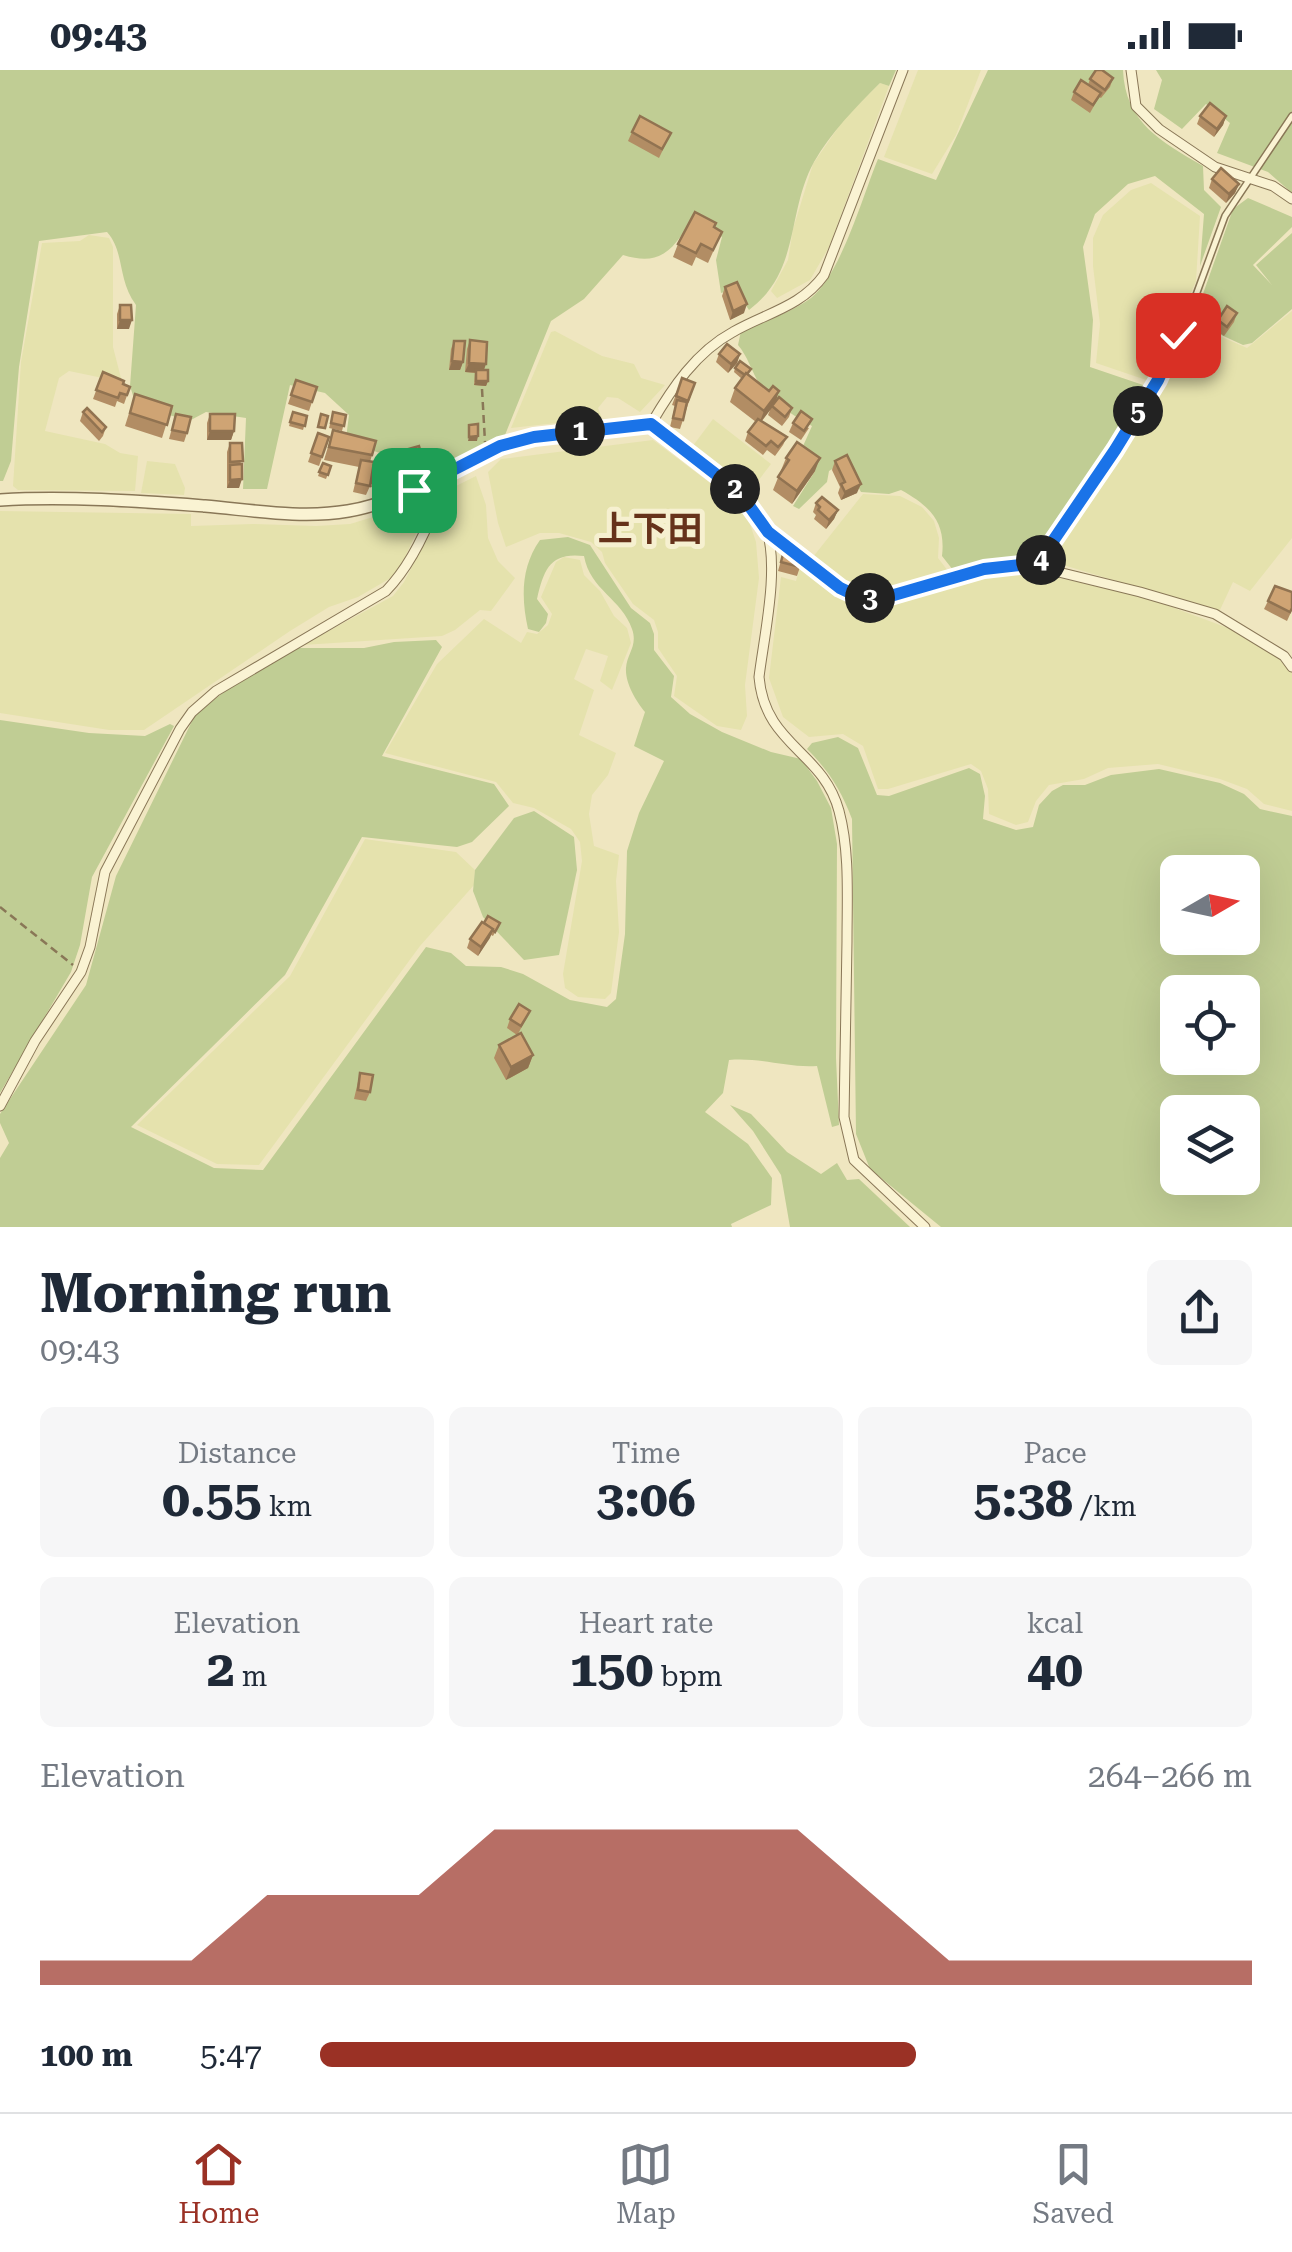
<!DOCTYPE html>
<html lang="en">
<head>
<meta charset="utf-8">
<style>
  :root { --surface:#fff; --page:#f6f6f7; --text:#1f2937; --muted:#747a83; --line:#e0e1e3; --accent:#9a3125 }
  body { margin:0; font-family:"Roboto Serif","Noto Sans JP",serif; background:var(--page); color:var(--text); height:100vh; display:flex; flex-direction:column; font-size:38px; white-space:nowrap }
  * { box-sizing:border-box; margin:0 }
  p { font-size:32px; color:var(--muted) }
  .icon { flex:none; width:55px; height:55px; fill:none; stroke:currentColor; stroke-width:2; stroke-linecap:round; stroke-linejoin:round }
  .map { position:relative; height:1157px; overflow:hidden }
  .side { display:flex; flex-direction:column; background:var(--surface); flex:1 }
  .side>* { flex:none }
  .needle { width:65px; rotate:81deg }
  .fabs { position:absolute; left:1160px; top:785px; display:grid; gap:20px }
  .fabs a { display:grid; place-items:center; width:100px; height:100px; border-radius:15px; background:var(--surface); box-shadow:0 10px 40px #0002; font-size:50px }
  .pin { position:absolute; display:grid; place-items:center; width:85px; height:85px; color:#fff; margin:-42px; border-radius:20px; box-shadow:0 5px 15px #0006 }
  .km { position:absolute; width:50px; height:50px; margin:-25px; border-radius:50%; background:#222; color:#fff; font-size:28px; line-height:50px; text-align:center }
  .round { display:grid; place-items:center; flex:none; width:105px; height:105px; border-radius:15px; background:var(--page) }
  .overview { display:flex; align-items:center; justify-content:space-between; height:170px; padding:0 40px }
  h1 { font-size:55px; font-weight:700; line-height:75px }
  .figures { display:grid; grid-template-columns:repeat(3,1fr); gap:15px; height:170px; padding:10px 40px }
  .figures div { display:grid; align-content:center; border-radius:15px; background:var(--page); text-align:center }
  .figures b { font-size:50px; font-weight:700 }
  .figures small { font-size:28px; font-weight:400 }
  .figures p { font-size:28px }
  .chart { height:280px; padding:20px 40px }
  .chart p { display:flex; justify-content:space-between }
  .chart svg { width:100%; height:180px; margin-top:10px; fill:var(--accent); opacity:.7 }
  ul { padding:0 40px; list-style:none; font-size:32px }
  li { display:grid; grid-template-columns:160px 120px 1fr; align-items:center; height:75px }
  li i { height:25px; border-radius:12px; background:var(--accent) }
  .status { display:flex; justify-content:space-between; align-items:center; height:70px; padding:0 50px; background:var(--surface); direction:ltr }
  .status svg { height:28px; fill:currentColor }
  .menu { display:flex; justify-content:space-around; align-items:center; height:140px; border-top:2px solid var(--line); background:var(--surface); font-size:28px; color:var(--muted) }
  .menu a { display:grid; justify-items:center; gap:5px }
  .menu .on { color:var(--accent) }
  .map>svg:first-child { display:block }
  .farmland { fill:#e5e2ad }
  .green { fill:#c0cd94; fill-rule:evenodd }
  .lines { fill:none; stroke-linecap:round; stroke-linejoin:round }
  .service-casing { stroke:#897757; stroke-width:8 }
  .minor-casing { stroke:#897757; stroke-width:11 }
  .tertiary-casing { stroke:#897757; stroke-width:14 }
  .path { stroke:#897757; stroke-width:2.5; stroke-dasharray:8 5; stroke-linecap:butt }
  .service { stroke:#faf3d3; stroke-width:5 }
  .minor { stroke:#faf3d3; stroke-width:9 }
  .tertiary { stroke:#faf3d3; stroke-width:11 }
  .wall { fill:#b28d64 }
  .shaded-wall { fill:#917351 }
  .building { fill:#cfa474; stroke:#917351; stroke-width:2.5 }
  .route-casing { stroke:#fff; stroke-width:20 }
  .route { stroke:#1a73e8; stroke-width:12 }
  .labels { text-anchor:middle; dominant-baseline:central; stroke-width:10; stroke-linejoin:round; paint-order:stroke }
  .neighbourhood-label { font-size:35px; font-weight:bold; fill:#66321a; stroke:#f6f0d0 }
</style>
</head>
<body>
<div class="status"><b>09:43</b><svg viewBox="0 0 49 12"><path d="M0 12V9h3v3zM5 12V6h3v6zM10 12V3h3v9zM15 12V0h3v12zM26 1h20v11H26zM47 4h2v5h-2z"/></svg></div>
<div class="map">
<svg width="1292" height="1157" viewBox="0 0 1292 1157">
  <rect width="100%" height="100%" fill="#efe6c0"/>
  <!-- farmland -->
  <g class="farmland">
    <path d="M918,0H981L956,65L932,104L884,87Z"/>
    <path d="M880,13L889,16L829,177L810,210L777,228L771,221L788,190L793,159L813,94L844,49Z"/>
    <path d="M1151,113L1200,146L1196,211L1152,312L1096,293L1100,254L1093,196V168L1103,145L1131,120Z"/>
    <path d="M89,165L109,168L113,177V277L122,312L69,301L59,308L45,361L105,374L120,383L138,386L135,421L18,420L13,416L21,292L42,173L80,171Z"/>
    <path d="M1292,241V468L1250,521L1233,512L1219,542L1050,491L1162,322L1194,260L1199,257L1247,278Z"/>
    <path d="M555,261L602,286L634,294L641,308L665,315L640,342L618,328L607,327L598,338L602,348L511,358L551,262Z"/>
    <path d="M713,349L771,394L749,423L692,377Z"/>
    <path d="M653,370L733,430L748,448L756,472L759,508L745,615L747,646L741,660L717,656L674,626L677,606L658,578V562L654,550L633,534L605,493L602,482L591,472L559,463H540L506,477L498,453L488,402L501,389Z"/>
    <path d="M147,391L175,394L185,418L184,425L141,423Z"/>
    <path d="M476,406L486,435L488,468L498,491L515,508L491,541L480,540L455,560L442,566L303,575L393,526L404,512L454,417Z"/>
    <path d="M863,424L900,426L922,437L934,451L939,468L938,488L948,501L896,520L864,521L837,507L813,487Z"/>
    <path d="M429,426L431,431L400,498L389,509L358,527L329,537L290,561L144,660H109L0,643V441L191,444V456L253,454L316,456L350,454L393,441Z"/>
    <path d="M564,487L580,490L584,505L600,521L614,546L627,558L631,573L612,620L600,611L608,586L586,579L574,609L594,620L579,665L616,683L608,705L592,725L589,744L594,776L619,785L616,811L619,862L611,923L605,929L578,927L565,918L563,904L582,791L580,772L571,759L534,738L513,733L496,712L385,683L437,594L484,549L521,573L527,562L537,564L548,555L552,544L541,527L556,492Z"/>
    <path d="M800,497L844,528L869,535L900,532L950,514L1001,502H1032L1145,527L1244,564L1284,589L1292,602V741L1264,734L1247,719L1220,709L1158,694L1108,698L1084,709L1049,715L1036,731L1028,752L1016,755L989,744L988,719L981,701L971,694L888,719H878L863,676L843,664L809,667L783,647L769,608L781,507L796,511Z"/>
    <path d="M365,769L456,782L475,800L474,815L420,876L259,1095L217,1094L137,1055L290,906Z"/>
  </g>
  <!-- green -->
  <g class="green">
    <path d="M0,0H896L889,16L880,13C856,37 831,62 814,92C786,143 801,201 749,240L735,219L721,223L716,190L722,167L693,148C673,179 662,197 623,185L584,229L551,251L505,365L419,406L412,385C386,390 369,379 346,368L349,345L325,323L290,315L267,419H243L246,348L206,342L189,351L136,335L130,316L136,235C117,209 125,182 107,162L39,171L19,297L11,391L3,411H0Z"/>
    <path d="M988,0H1123C1125,53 1162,72 1203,96L1204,120L1221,137L1200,196L1204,144L1155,106L1128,114L1095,144L1083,177L1093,250L1090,297L1146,316C1124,354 1066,474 1030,490C1017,496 970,498 953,500L942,486C946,452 930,436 901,420L889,424L861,422L844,392L829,401L827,412L799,439L793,436L815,401L799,385L812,356C794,346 769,331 759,313C751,300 748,287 738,275L741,261C764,251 791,243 811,228C841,204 863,125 878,89L936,110Z"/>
    <path d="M1156,0H1292V123L1268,102L1217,83L1230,53L1206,34L1182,59L1154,39L1162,10Z"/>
    <path d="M1248,128L1292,147V157L1253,195L1272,215L1256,195L1292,163V239L1252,273L1243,275L1193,252L1233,139Z"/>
    <path d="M568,467L590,475L631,538L650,553L654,564V580L674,606L671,627L690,644L722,662L771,682L801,689L817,711L831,738L837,774L836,988L839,1055L832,1057L817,996C786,998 760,987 729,990L723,1023L705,1042L748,1074L772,1108L771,1135L731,1154L732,1157H0V1088L9,1073L0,1053V1044L86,915L116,806L195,645L224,622L298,578H364L394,572L436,570L442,577L382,686L494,714L509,736L472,772L457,777L362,767L285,905L131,1057L214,1098L263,1100L426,877L451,883L466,896L501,897L523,904L570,930L607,937L616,929L625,864L627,781L639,743L664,691L634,676L645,642C636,631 625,613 626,598C627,583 638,576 632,559C622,529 590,520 584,486C551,482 544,498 537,529L548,544L546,553L539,562L528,559C521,527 521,497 540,470Z"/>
    <path d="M0,650L89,663L145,666L170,654L174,656L92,807L80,875L71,902L0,1023Z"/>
    <path d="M838,667L858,678L877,725L889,726L969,698L980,704L985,726L983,749L1016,760L1033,757L1039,735L1052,721L1063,715H1085L1111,705L1159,699L1220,713L1244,724L1260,739L1292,746V1157H941L870,1099L856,1064L852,749C841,720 829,701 807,679L812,673ZM1178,802H1242V868H1178ZM1178,922H1242V988H1178ZM1178,1042H1242V1108H1178Z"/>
    <path d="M534,741L574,767L577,800L559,885L524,890L483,847L473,821L475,800L514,748Z"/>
    <path d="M730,1035L751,1044L787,1082L821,1104L837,1093L847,1110L859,1109L910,1157H790L781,1105L753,1061Z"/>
  </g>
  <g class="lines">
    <!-- service casing -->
    <g class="service-casing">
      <path id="service" d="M1036,494L1050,480L1158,310L1196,225L1225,146L1292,46"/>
    </g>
    <!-- minor casing -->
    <g class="minor-casing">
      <g id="minor">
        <path d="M903,0L824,205C801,237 766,243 733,262C696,282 672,318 651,354C683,379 753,420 766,458C780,497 764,566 759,607C765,676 823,681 839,741C850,782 847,829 847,871C846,930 845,988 844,1047L854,1090L925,1157"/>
        <path d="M1131,0L1136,36L1159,59L1215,97L1273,116L1292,129"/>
        <path d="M768,462L840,518L857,526L887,527L984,499L1034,496L1140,522L1215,544L1284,586L1292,597"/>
        <path d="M0,1036L35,971L81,902L90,877L105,802L180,659L192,642L216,621L386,521C413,493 429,456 441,420L435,409"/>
      </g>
    </g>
    <!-- tertiary casing -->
    <g class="tertiary-casing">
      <path id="tertiary" d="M0,430C68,426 136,431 205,436C252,440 301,449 348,441C405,432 448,395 501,376C547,359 602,359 651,354"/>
    </g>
    <!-- path -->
    <g class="path">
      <path d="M482,319L485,372"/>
      <path d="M0,837L73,895"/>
    </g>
    <!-- service -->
    <use href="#service" class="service"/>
    <!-- minor -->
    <use href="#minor" class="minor"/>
    <!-- tertiary -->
    <use href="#tertiary" class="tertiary"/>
  </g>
  <!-- wall -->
  <g class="wall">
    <path d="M1113,8L1110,17L1101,28L1099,27L1090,43L1071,30L1074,22L1088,15L1090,9Z"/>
    <path d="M1200,46H1226L1223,55L1214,67L1197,54Z"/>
    <path d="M632,62L671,63L659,88L628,71Z"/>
    <path d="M1212,109L1239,114L1235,123L1226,133L1209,118Z"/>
    <path d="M714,157L722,162L708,193L696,187L692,196L673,187L678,174Z"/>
    <path d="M725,217L744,243L730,250L722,226Z"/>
    <path d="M120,235L129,259H117V244Z"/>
    <path d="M1237,243L1234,252L1224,266L1214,259L1218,250Z"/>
    <path d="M470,270L488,311L486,316L474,315L475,303L465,302L467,279Z"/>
    <path d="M454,271L463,292L460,300H449L451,279Z"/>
    <path d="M719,284H740L737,293L728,303L716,292Z"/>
    <path d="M735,298L748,305L776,331L792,338L789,347L782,356L768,345L770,340L762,351L787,367L783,375L775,386L767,380L763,385L745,371L748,362L756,352L730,332L735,318L742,309L734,302Z"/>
    <path d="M103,302L130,317L124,334L117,331L115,337L93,329Z"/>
    <path d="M682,308L695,313L680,359L670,357L675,336L672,335Z"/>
    <path d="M296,310L317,317L309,341L288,334Z"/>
    <path d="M135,324L172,336L162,368L125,356Z"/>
    <path d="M83,342L106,357L103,366L99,371L80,351Z"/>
    <path d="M293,342L307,346L303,360L289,356Z"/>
    <path d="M333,342L346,345L342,361L329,358Z"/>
    <path d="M176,344L187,363L184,372L169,369Z"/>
    <path d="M210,344L234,361L231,370H207V353Z"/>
    <path d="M793,353L809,358L801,370L789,362Z"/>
    <path d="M333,360L376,371L370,392V416L366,425L353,422L359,397L324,390Z"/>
    <path d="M318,363L329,367L319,396L308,392Z"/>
    <path d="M230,373L242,395L239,418H227V382Z"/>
    <path d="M401,381L421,402L403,408L398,390Z"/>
    <path d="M786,388L815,401L792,434L773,420Z"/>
    <path d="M835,391L857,423L841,430L838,423L840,417L832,400Z"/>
    <path d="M323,393L331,396L326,409L318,406Z"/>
    <path d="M374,403L381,414L379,419L371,417Z"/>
    <path d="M816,433L838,440L834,449L826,459L814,449L816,445L813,442Z"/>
    <path d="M784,480L800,497L797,506L778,501Z"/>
    <path d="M1292,522V540L1287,551L1264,539L1268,531Z"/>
    <path d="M500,853L493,866L491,865L478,886L467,878L470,869Z"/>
    <path d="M530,941L518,964L533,985L528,998L506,1010L494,988L499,975L517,965L507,958L510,949Z"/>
    <path d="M360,1003L370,1022L366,1031L354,1029Z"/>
  </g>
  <!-- shaded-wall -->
  <g class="shaded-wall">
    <path d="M1226,46L1223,55L1214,67L1217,59Z"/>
    <path d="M1239,114L1235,123L1226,133L1229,124Z"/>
    <path d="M747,234L744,243L730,250L733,241Z"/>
    <path d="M120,250H132L129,259H117Z"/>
    <path d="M740,284L737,293L728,303L731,294Z"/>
    <path d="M452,291L463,292L460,300H449Z"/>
    <path d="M469,293L486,294L483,303L465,302Z"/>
    <path d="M476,311H488L486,316L474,315Z"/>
    <path d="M779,321L775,334L759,354L764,341Z"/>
    <path d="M210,361H234L231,370H207Z"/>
    <path d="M478,366L477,371H468L469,367Z"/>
    <path d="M820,388L815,401L792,434L797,421Z"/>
    <path d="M424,393L421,402L403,408L407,399Z"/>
    <path d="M242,409L239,418H227L230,410Z"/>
    <path d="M861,414L857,423L841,430L845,422Z"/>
    <path d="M838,440L834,449L826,459L829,450Z"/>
    <path d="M493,859L490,868L478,886L481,877Z"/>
    <path d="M533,985L528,998L506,1010L511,997Z"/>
  </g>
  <!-- building -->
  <g class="building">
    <path d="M1096,0H1102L1113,8L1105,20L1090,9Z"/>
    <path d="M1081,10L1101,23L1093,35L1074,22Z"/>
    <path d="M1210,33L1226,46L1217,59L1200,46Z"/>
    <path d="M640,46L671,63L662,79L632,62Z"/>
    <path d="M1221,98L1239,114L1229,124L1212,109Z"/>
    <path d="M695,142L716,153L714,157L722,162L713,180L701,174L696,183L678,174Z"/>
    <path d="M737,212L747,234L733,241L725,217Z"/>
    <path d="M120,235H131L132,250H120Z"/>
    <path d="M1227,236L1237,243L1227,257L1218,250Z"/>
    <path d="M470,270L487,272L486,294L469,293Z"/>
    <path d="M454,271H465L463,292L452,291Z"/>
    <path d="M727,274L740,284L731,294L719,284Z"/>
    <path d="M740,291L751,299L747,304L745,305L735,298Z"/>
    <rect x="476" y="300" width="12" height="11"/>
    <path d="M103,302L124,311L123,314L130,317L127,325L120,323L118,328L96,320Z"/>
    <path d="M746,303L769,321L773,316L779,321L764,341L735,318Z"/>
    <path d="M682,308L695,313L688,331L676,326Z"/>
    <path d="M296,310L317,317L312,332L291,325Z"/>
    <path d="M135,324L172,336L167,355L130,343Z"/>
    <path d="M779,327L792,338L785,347L772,336Z"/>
    <path d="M677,330L687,332L683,350L673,348Z"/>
    <path d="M87,338L106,357L102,362L83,342Z"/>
    <path d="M801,341L812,349L804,361L793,353Z"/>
    <path d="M293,342L307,346L305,356L290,352Z"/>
    <path d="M333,342L346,345L344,356L331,353Z"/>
    <path d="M176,344L191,347L187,363L172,360Z"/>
    <path d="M210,344H235L234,361H210Z"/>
    <path d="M321,344L328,346L325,358L318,357Z"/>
    <path d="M758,349L787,367L778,377L771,371L766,376L748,362Z"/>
    <path d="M478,354V366L469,367V355Z"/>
    <path d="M333,360L376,371L372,385L329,377Z"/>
    <path d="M318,363L329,367L322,387L311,383Z"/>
    <path d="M797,372L820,388L797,421L778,407L789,390L786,388Z"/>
    <path d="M230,373H242L243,391L230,392Z"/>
    <path d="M419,376L424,393L407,399L401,381Z"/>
    <path d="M847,385L861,414L845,422L841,414L845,412L835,391Z"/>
    <path d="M361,390L374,392L370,416L356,413Z"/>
    <path d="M323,393L331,396L328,405L319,402Z"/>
    <path d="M242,394V409L230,410V395Z"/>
    <path d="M375,398L384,400L381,414L372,413Z"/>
    <path d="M822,427L838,440L829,450L818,440L820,437L816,433Z"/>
    <path d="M784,480L803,485L800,497L781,492Z"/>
    <path d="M1275,516L1292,522V538L1290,542L1268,531Z"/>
    <path d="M488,846L500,853L495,862L484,853Z"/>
    <path d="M482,852L493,859L481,877L470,869Z"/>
    <path d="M519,934L530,941L521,956L510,949Z"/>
    <path d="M521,963L533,985L511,997L499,975Z"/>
    <path d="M360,1003L373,1005L370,1022L358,1020Z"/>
  </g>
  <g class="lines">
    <!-- route casing -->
    <g class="route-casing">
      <path id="route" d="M414,420L500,376L534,367L651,354L740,423L768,462L840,518L857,526L887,527L984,499L1038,493L1115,380L1158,310L1178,265"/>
    </g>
    <!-- route -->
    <use href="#route" class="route"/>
  </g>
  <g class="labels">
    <!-- neighbourhood labels -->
    <g class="neighbourhood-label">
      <text x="650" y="459">上下田</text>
    </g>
  </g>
</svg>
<div class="fabs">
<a><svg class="needle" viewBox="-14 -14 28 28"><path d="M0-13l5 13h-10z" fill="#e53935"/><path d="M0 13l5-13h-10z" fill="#747a83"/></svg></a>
<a><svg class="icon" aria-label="locate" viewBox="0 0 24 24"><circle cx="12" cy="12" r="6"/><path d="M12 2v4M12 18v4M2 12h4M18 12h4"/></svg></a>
<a><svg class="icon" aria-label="layers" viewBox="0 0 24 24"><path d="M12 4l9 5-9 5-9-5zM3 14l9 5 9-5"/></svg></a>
</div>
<div class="pin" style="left:414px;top:420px;background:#1e9e55"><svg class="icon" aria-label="arrive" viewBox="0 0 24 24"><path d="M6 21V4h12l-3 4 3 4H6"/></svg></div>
<div class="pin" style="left:1178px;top:265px;background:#d93025"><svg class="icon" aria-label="check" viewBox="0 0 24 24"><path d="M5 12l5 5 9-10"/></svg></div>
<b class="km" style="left:580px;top:361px">1</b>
<b class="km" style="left:735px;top:419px">2</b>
<b class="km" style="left:870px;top:528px">3</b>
<b class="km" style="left:1041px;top:490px">4</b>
<b class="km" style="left:1138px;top:341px">5</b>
</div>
<section class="side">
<div class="overview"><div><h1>Morning run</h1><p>09:43</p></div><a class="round"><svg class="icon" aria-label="share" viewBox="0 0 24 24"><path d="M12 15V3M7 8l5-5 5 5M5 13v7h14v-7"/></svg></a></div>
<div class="figures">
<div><p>Distance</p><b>0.55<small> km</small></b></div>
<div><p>Time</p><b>3:06</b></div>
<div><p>Pace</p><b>5:38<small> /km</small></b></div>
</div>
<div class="figures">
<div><p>Elevation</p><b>2<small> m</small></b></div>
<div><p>Heart rate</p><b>150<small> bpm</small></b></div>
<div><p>kcal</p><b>40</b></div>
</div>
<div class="chart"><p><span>Elevation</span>264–266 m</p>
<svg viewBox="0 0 160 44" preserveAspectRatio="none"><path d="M0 44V38L10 38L20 38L30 22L40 22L50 22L60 6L70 6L80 6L90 6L100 6L110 22L120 38L130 38L140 38L150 38L160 38V44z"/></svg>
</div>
<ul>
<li><b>100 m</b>5:47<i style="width:64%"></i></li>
</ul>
</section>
<nav class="menu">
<a class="on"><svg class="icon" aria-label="home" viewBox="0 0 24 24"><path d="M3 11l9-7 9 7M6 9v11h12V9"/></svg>Home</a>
<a><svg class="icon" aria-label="map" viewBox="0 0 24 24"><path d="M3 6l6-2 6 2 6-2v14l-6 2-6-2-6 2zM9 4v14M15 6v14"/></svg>Map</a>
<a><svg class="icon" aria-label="saved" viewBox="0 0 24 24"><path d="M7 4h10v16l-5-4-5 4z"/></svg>Saved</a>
</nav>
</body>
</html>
